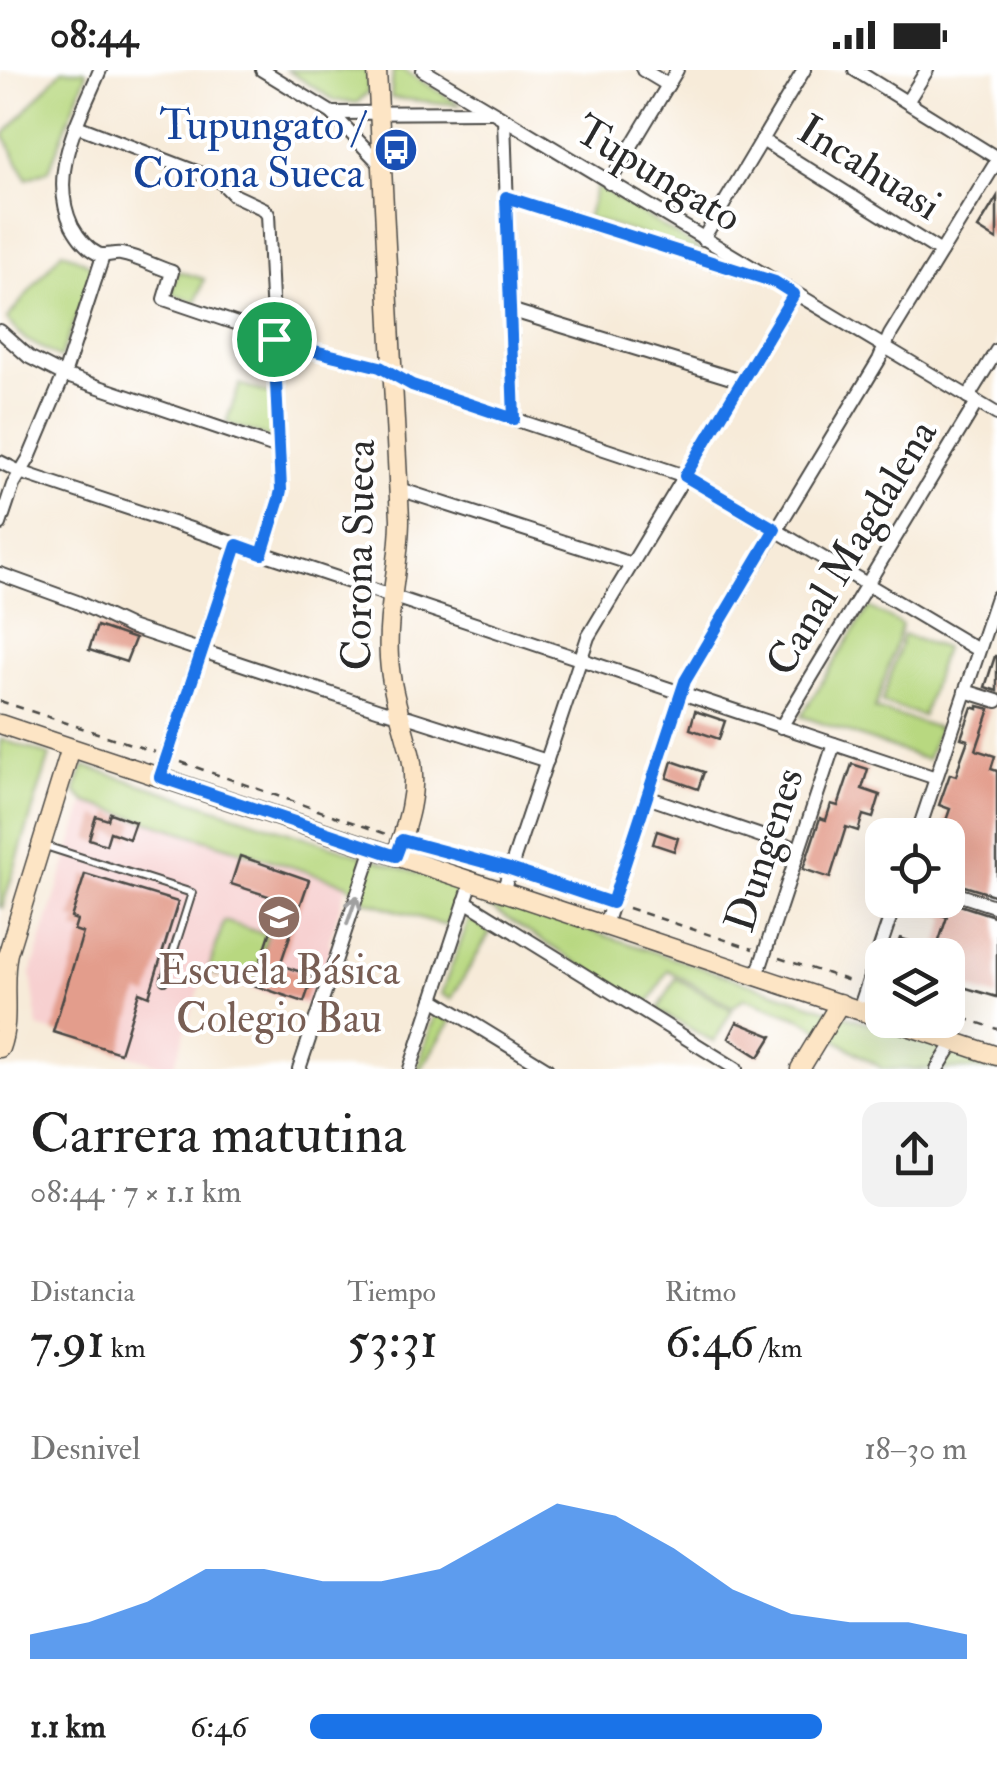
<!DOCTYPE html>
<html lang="es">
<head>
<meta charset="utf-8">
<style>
  :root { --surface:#fff; --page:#f2f2f2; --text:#222; --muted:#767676; --accent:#1a73e8 }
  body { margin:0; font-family:"IM FELL Double Pica",serif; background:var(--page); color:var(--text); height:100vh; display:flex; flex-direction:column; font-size:38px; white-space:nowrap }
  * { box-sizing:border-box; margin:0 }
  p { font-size:32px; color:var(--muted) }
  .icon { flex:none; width:55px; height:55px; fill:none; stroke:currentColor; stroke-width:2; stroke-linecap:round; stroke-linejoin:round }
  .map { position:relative; height:999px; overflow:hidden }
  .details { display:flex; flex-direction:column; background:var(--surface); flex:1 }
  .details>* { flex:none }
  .controls { position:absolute; left:865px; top:748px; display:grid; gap:20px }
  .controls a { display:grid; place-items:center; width:100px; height:100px; border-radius:20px; background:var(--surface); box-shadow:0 10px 40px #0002; font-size:50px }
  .pin { position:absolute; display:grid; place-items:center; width:85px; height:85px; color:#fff; margin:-42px; border:5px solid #fff; border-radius:50%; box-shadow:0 2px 10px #0007 }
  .round { display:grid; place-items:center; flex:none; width:105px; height:105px; border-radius:20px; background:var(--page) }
  .head { display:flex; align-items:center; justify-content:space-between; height:170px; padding:0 30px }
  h1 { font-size:55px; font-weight:600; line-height:75px }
  .figures { display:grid; grid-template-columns:repeat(3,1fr); gap:15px; height:170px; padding:10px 30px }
  .figures div { display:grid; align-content:center }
  .figures b { font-size:50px; font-weight:600 }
  .figures small { font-size:28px; font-weight:400 }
  .figures p { font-size:28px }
  .chart { height:280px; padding:20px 30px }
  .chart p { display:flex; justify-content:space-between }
  .chart svg { width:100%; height:180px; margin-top:10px; fill:var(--accent); opacity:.7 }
  ul { padding:0 30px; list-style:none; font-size:32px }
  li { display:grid; grid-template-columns:160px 120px 1fr; align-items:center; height:75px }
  li i { height:25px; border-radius:12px; background:var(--accent) }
  .status { display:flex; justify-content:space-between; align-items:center; height:70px; padding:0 50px; background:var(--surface); direction:ltr }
  .status svg { height:28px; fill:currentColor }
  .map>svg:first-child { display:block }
  .built { fill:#f7d0d0 }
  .green { fill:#b8d880; stroke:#728256; stroke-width:2.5 }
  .building { fill:#e39d8c }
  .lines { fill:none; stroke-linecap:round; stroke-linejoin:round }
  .lane-casing { stroke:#4a4845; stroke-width:10 }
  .street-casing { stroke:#4a4845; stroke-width:16 }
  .secondary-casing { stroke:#4a4845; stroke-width:21 }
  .path { stroke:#4a4845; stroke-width:2.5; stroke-dasharray:8 8; stroke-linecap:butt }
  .lane { stroke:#fff; stroke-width:6 }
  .street { stroke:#fff; stroke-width:12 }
  .secondary { stroke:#fde5c5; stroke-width:18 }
  .oneway { stroke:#a0a0a0 }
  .route-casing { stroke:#fff; stroke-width:20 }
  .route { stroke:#1a73e8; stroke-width:12 }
  .labels { text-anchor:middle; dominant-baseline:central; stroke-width:8; stroke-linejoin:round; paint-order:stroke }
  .transit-label { font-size:42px; fill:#164399; stroke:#fff; text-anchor:end }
  .street-label { font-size:42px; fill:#2b2b2b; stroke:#fff }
  .education-label { font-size:42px; fill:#785e54; stroke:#fff }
</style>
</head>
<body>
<div class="status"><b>08:44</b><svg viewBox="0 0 49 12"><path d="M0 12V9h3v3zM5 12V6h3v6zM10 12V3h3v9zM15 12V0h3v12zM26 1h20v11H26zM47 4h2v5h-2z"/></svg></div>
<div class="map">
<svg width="997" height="999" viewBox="0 0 997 999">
  <rect width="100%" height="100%" fill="#fff"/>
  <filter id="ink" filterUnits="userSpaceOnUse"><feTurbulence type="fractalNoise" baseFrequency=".01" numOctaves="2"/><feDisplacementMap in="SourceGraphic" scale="20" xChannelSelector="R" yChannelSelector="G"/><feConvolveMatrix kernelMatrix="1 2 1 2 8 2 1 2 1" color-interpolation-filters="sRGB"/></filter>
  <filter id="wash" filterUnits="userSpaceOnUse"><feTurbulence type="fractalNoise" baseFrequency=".0048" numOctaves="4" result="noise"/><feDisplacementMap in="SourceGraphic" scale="40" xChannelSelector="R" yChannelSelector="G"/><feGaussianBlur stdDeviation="2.25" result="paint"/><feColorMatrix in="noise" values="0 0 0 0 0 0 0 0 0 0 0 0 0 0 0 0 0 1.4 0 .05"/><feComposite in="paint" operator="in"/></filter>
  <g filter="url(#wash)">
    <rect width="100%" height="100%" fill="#f7ebd9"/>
    <!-- built -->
    <path class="built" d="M85,732L347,814L329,872L331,876L313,937L204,904L173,999L38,957L31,904Z"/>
    <!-- green -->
    <g class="green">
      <path d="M62,0H84L87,3L49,100L27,109L4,65Z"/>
      <path d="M287,0H367L368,22L357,33L334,30Z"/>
      <path d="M393,0H403L461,35L391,28Z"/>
      <path d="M597,116L702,181V183L587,148Z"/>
      <path d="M62,181L87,193L95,200L60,288L25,269L7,249Z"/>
      <path d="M178,201L204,209L196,232L171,224Z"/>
      <path d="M240,314L271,324L273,369L226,353Z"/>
      <path d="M869,537L902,555L875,639L939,658L927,690L801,646Z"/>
      <path d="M903,565L944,578L923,646L882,633Z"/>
      <path d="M0,669L50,685L2,838L0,837Z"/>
      <path d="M84,696L460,817L446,856L366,831L347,814L86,732L75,722Z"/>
      <path d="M474,822L997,996V999H883L802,949L744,928L733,937L668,900L647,937L473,827Z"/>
      <path d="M470,847L490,863L451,929L441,924Z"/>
      <path d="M224,851L267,865L253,915L208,902Z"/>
      <path d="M676,908L732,940L714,972L658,940Z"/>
      <path d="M436,941L451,951L421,999H417Z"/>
    </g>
    <g id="blocks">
      <!-- building -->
      <g class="building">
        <path d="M997,127V170L978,158Z"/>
        <path d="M97,556L135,569L126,592L89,580Z"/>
        <path d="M995,586H997V621L985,617Z"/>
        <path d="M978,636L990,639L976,680L995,686L991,699L997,701V826L948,811V765H941L950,739L939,735L950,704L956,706L961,689L968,670L961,668L972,637L978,639Z"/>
        <path d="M695,641L725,651L719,669L690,659Z"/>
        <path d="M672,691L704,702L698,719L667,708Z"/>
        <path d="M852,694L868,699L862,719L880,725L873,748L863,745L858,761L846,757L830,808L803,799L820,748L826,750L831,734L838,736Z"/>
        <path d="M110,743L135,752L129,769L110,762L106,775L89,769L96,746L108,750Z"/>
        <path d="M657,761L678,768L674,781L653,774Z"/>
        <path d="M240,786L309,810L280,895L313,906L304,932L253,915L281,830L231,814Z"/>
        <path d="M85,804L178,832L149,926L139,922L120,983L53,962L83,863L74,860L77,850L71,848Z"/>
        <path d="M906,830H944L997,847V927L963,917L959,928L948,924V885H895L900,868L936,880L947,847L906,833Z"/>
        <path d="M737,952L772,966L759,987L729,968Z"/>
      </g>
    </g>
  </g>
  <g filter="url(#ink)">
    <use href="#blocks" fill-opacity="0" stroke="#4a4845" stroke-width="2.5"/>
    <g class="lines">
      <!-- lane casing -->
      <g class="lane-casing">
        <path id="lane" d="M42,775L192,823L164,911"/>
      </g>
      <!-- street casing -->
      <g class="street-casing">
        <g id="street">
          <path d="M100,0C80,48 47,103 72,156C78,167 86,178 98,184C106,187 112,183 121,184C138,187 156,197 172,202L164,229L267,264L282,273L380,297L412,315L685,406L978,580"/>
          <path d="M262,0L332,43L381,95"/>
          <path d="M423,0L997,344"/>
          <path d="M643,0L668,15"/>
          <path d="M855,0L997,88"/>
          <path d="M907,32L927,0"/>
          <path d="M332,43L490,42"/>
          <path d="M504,49L514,349"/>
          <path d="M77,56L220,111L234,125L264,139L268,144L281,420L262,483"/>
          <path d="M762,70L941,182"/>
          <path d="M609,113L677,0"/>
          <path d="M506,127L752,205"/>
          <path d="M703,169L804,0"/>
          <path d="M510,240L741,311"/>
          <path d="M0,261L29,287L64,305L278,378"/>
          <path d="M968,327L997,280"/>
          <path d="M0,392L20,402L936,708"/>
          <path d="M399,419L632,494"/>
          <path d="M0,454L13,415L29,388L64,305L103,186"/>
          <path d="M0,504L77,532L130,557L380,640L409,647L547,691"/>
          <path d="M965,621L997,631"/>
          <path d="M781,657L977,332"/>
          <path d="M160,707L237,475"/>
          <path d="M647,727L799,779"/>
          <path d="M917,765L997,527"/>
          <path d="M503,821L588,567L794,224"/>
          <path d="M948,821L997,837"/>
          <path d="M465,831L736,999"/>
          <path d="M605,855L685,611L879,290L890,265L997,91"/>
          <path d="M757,906L834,674"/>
          <path d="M433,929L547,999"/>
          <path d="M859,940L896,830"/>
          <path d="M299,999L373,778"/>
          <path d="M410,999L472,811"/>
          <path d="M937,999L954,972"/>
        </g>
      </g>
      <!-- secondary casing -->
      <g class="secondary-casing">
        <g id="secondary">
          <path d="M377,0L400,449C400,496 386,541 389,588C391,623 403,653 411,687C418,721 407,754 396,785"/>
          <path d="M0,654L882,948"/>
          <path d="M890,950L997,986"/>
          <path d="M0,978C11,949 1,914 8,883L71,678"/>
          <path d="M800,999L840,933"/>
        </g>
      </g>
      <!-- path -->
      <g class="path">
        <path d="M0,631L155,682"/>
        <path d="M181,692L386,764"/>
        <path d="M417,774L496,795"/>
        <path d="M523,803L601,829"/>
        <path d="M628,838L753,879"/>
        <path d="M779,888L853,912"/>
        <path d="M948,943L997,959"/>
      </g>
      <!-- lane -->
      <use href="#lane" class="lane"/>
      <!-- street -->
      <use href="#street" class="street"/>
      <!-- secondary -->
      <use href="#secondary" class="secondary"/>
    </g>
    <!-- one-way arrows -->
    <defs><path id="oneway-shaft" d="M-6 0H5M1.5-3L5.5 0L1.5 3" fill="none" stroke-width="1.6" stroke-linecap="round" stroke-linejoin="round" transform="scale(2.5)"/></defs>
    <use class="oneway" href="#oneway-shaft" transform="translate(352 840) rotate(-71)"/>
  </g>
  <g class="lines" filter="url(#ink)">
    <!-- route casing -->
    <g class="route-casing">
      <path id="route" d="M506,127L775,212L794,224L685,406L775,459L685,611L612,833L510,799L402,770L396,786L160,707L237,475L262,484L279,429L281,420L274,269L282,273L380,297L412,315L514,349Z"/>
    </g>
    <!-- route -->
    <use href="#route" class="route"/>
  </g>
  <!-- icons -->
  <defs>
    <g id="bus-disc" transform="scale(2.25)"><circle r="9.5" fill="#1a4fb4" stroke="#fff"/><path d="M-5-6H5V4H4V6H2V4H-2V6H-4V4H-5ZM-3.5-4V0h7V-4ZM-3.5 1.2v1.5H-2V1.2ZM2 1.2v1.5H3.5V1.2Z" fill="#fff"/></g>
    <g id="school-disc" transform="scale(2.25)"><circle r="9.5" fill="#8d6e63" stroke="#fff"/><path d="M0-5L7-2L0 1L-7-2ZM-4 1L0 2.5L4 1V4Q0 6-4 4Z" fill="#fff"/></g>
  </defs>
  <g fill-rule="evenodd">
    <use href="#bus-disc" x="396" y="80"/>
    <use href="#school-disc" x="279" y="847"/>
  </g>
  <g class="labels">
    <!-- transit labels -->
    <g class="transit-label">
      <text x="364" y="56">Tupungato /<tspan x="364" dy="48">Corona Sueca</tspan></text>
    </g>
    <!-- street labels -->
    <g class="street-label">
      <text transform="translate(869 98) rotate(32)">Incahuasi</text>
      <text transform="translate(658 104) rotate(31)">Tupungato</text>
      <text transform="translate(852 478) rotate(-59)">Canal Magdalena</text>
      <text transform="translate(359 485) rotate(-89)">Corona Sueca</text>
      <text transform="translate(765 780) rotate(-72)">Dungenes</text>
    </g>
    <!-- education labels -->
    <g class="education-label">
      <text x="279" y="901">Escuela Básica<tspan x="279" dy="48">Colegio Bau</tspan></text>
    </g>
  </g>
</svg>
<div class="controls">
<a><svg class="icon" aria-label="locate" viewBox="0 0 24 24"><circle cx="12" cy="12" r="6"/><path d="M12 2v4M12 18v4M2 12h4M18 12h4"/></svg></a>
<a><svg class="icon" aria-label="layers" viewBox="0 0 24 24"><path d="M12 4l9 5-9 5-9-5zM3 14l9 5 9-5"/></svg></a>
</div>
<div class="pin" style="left:274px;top:269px;background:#1e9e55"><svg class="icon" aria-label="arrive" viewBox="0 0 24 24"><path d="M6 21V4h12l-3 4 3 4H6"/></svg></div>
</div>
<section class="details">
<div class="head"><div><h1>Carrera matutina</h1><p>08:44 · 7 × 1.1 km</p></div><a class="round"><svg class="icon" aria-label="share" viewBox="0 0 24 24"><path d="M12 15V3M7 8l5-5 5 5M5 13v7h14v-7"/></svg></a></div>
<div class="figures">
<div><p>Distancia</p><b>7.91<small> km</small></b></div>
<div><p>Tiempo</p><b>53:31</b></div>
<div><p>Ritmo</p><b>6:46<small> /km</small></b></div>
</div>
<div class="chart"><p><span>Desnivel</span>18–30 m</p>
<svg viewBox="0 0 160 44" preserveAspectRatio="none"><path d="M0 44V38L10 35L20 30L30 22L40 22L50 25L60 25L70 22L80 14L90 6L100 9L110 17L120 27L130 33L140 35L150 35L160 38V44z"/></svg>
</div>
<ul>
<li><b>1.1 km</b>6:46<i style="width:78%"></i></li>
</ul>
</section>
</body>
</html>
